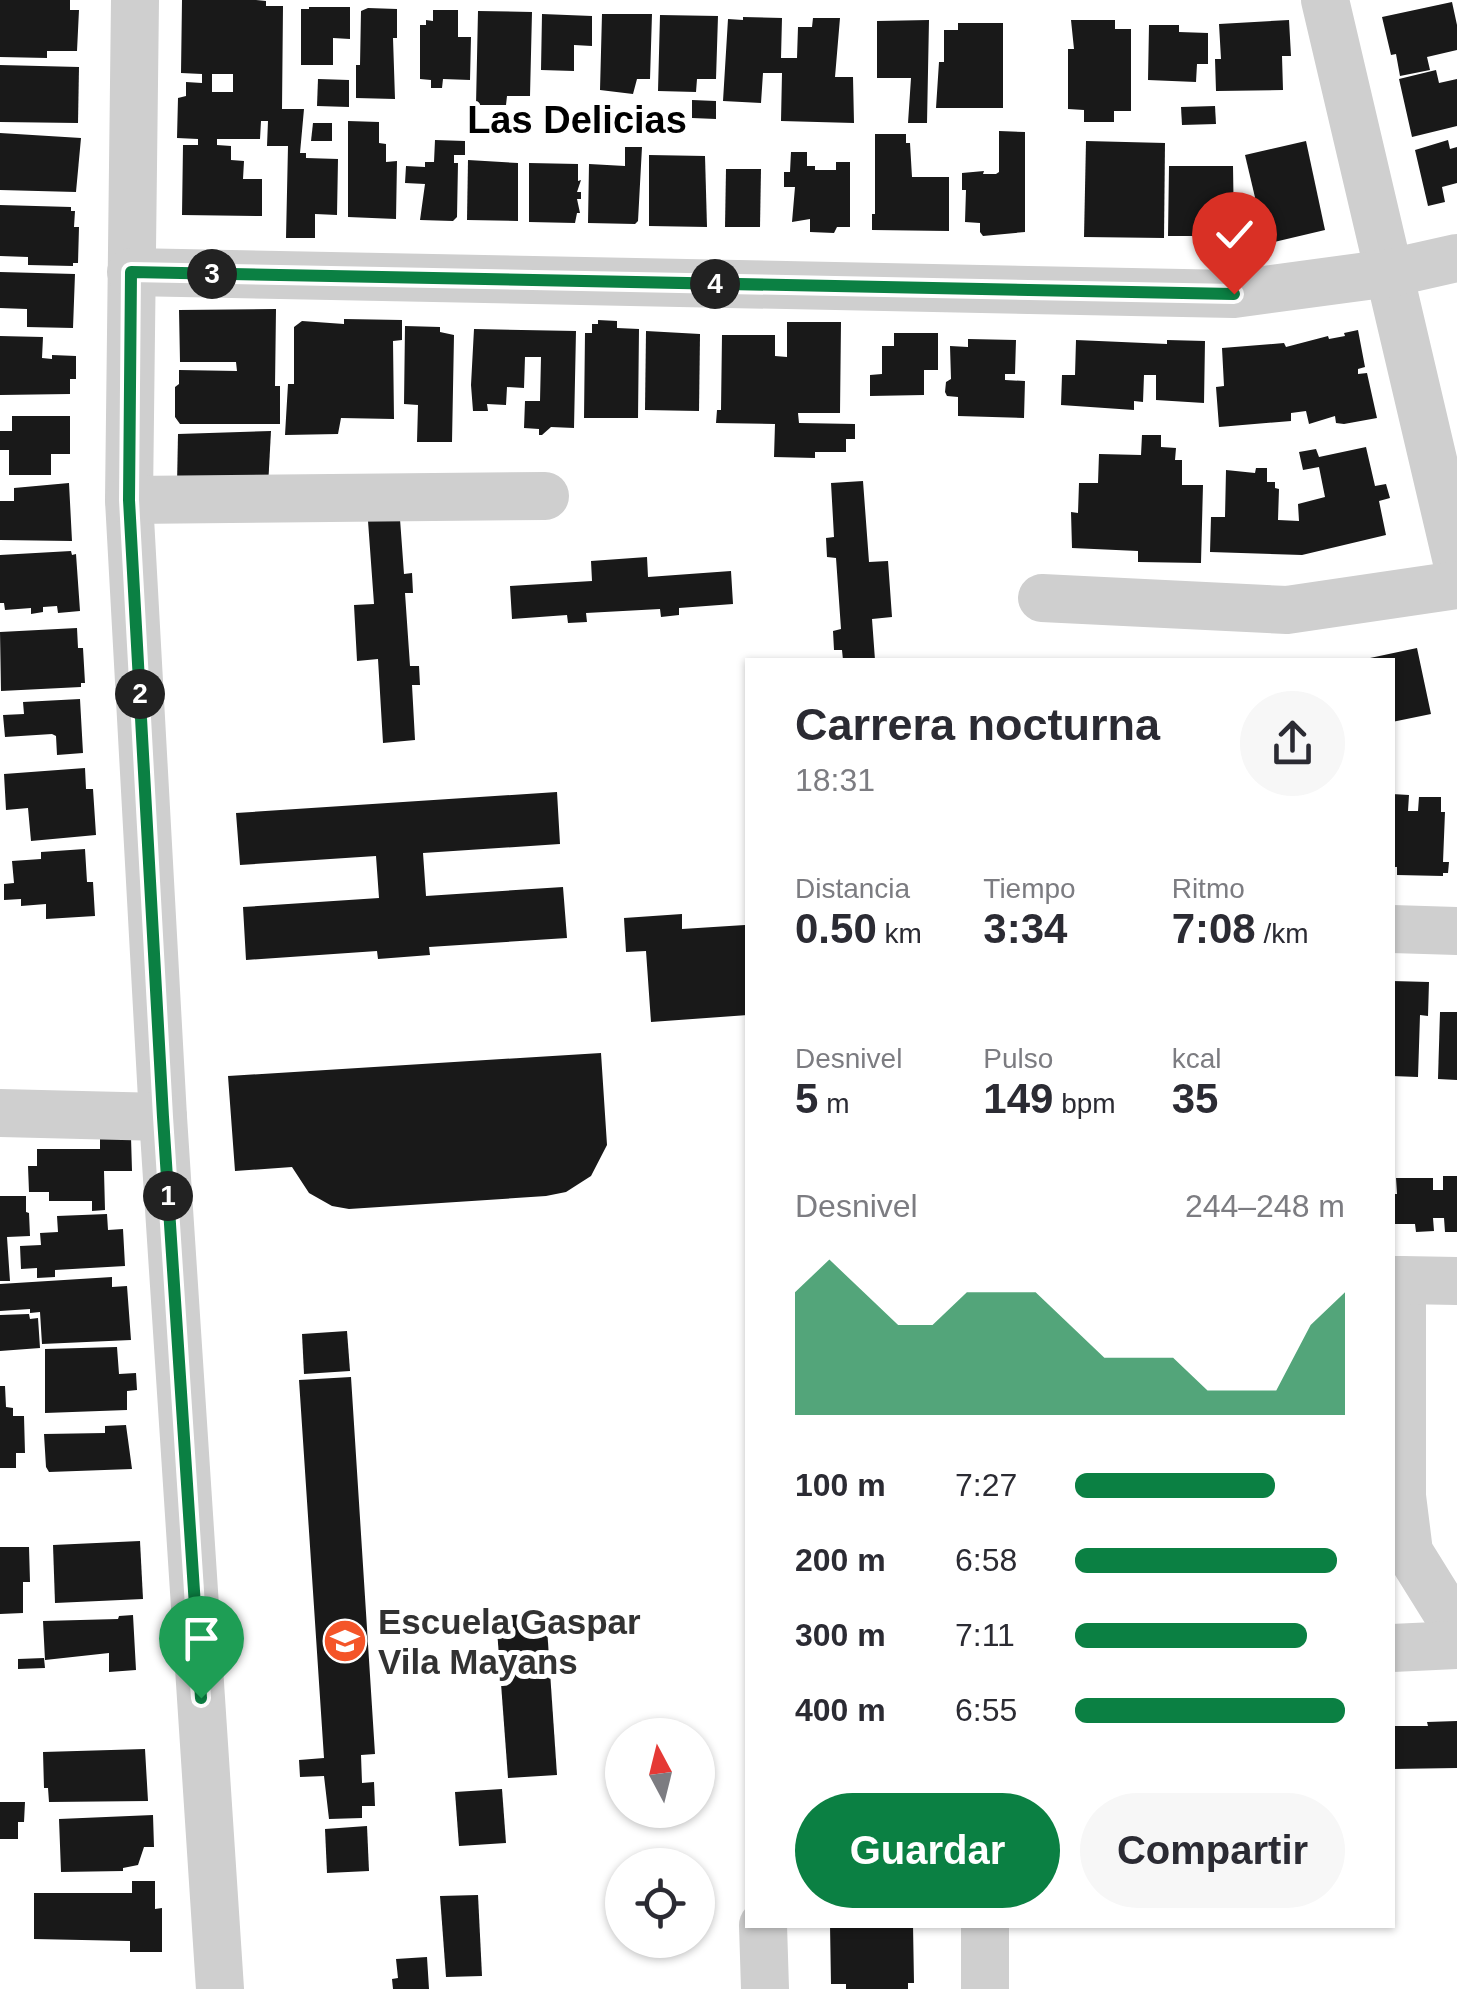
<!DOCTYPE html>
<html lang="es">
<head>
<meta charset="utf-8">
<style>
  :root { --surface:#fff; --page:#f7f7f7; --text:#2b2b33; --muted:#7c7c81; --accent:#0b8043 }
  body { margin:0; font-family:Arial,sans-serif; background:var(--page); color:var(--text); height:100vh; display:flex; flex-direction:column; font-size:38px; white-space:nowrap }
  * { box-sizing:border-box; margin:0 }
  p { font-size:32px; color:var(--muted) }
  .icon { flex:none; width:55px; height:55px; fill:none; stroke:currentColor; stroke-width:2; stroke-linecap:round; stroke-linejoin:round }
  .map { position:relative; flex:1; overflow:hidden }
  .side { position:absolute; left:745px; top:658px; width:650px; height:1270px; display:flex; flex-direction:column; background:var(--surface); border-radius:0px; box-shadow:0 2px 8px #0004 }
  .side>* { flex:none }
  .needle { width:65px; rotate:353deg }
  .controls { position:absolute; left:605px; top:1718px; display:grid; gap:20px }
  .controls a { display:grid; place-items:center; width:110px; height:110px; border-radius:50%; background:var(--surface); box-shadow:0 2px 8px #0004; font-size:50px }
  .pin { position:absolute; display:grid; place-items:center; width:85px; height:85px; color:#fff; margin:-102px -42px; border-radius:50% 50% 50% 0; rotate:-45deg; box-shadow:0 0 10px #0007 }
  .pin .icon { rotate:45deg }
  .km { position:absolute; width:50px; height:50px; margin:-25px; border-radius:50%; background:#222; color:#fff; font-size:28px; line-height:50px; text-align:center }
  .round { display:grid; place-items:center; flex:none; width:105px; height:105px; border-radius:52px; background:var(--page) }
  .summary { display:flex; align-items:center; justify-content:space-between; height:170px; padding:0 50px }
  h1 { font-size:45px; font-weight:700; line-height:75px }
  .metrics { display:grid; grid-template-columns:repeat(3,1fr); gap:15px; height:170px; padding:10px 50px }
  .metrics div { display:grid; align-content:center }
  .metrics b { font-size:42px; font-weight:700 }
  .metrics small { font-size:28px; font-weight:400 }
  .metrics p { font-size:28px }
  .chart { height:280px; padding:20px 50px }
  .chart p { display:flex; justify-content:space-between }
  .chart svg { width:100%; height:180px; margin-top:10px; fill:var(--accent); opacity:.7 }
  .cta { display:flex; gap:20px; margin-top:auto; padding:20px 50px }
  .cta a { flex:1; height:115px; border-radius:60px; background:var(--accent); color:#fff; font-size:40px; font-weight:700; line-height:115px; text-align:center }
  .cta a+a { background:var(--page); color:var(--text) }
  ul { padding:0 50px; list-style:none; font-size:32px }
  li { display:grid; grid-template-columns:160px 120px 1fr; align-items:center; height:75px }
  li i { height:25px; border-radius:12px; background:var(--accent) }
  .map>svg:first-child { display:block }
  .building { fill:#191919; fill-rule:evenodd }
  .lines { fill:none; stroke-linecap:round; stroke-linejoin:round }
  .minor { stroke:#cfcfcf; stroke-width:48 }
  .route-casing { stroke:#fff; stroke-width:20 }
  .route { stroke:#0b8043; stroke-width:12 }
  .labels { text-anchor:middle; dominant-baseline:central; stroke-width:10; stroke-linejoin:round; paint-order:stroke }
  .poi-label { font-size:35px; font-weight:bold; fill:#323232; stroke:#fff; text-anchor:start }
  .neighbourhood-label { font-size:38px; font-weight:bold; fill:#000; stroke:#fff }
</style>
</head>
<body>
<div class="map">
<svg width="1457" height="1989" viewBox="0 0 1457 1989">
  <rect width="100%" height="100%" fill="#fff"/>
  <!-- building -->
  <g class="building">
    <path d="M0,0H70V10H79L77,51H47V58L0,57Z"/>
    <path d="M182,0H256L266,1V6H283L282,109H304L300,153H306V158L338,159L337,215L315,214V238H286L288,146H267L268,121H261L260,139H217V145L231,146V160L244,161L243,179H262V216L182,215L183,145H198V139L177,138L178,98L186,96V82L202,83V74L181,73ZM212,74H233V92H212Z"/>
    <path d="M1452,2L1457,25V50L1427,57L1430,70L1400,76L1396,54L1391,55L1382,17Z"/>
    <path d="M309,7H350V39L333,38V65H301V9H309Z"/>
    <path d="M368,8L397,9V38H393L395,99L356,98V65H360L361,11Z"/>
    <path d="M433,10H458V37H471L470,80L443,79L442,88H431V80L420,79V25H426V20L433,21Z"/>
    <path d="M478,11L532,12L530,96H507L506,105H476Z"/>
    <path d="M542,14L592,16V46L574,45V71L541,70Z"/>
    <path d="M602,14H652L650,79H637L633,94L600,90Z"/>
    <path d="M660,15L718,16L716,79H697L696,92L658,91Z"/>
    <path d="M743,17L782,18L781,58H797L798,27H812L813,18H840L835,77H853L854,123L781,121L782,73H763L761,103L723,101L728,19L743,20Z"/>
    <path d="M929,20L927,123H908L911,78H877V21Z"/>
    <path d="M1071,20H1115V29H1131V111H1114V122H1084V110L1068,109V49H1074Z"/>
    <path d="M1289,20L1291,56H1282L1283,90L1216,91L1215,59H1221L1219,24Z"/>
    <path d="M958,23H1003V108H936L939,62H944V30H958Z"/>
    <path d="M1149,25H1179V32L1208,33V64H1197L1196,82L1148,80Z"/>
    <path d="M0,65L79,67L78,123L0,122Z"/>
    <path d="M1436,70L1439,83L1457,79V126L1412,137L1399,79Z"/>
    <path d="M318,79L349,80V107L317,106Z"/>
    <path d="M692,100L716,101V119L692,118Z"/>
    <path d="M1215,106L1216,124L1182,125L1181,107Z"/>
    <path d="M348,121L379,122V143L386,144V162L397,161L396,219L348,217Z"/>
    <path d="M313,123H332V141H311Z"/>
    <path d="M999,131L1025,132V232L983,236L980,232V223L965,222L966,190H962V173L984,171L983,174H996L999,172Z"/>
    <path d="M0,133L81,138L76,192L0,190Z"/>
    <path d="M875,134H906V143H910L912,177H949V231L872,230V214H875Z"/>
    <path d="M435,140L465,141V155H454V163H458L457,217L453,221L420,220L425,184L405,183L406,166L425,167V162H434Z"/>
    <path d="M1448,140L1450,149L1457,147V183L1442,187L1445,202L1428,206L1415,150Z"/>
    <path d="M1086,141L1165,143L1164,238L1084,237Z"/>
    <path d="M1306,141L1325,230L1266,244L1245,155Z"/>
    <path d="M625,147H642L638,221L635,224L588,223L589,164L625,166Z"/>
    <path d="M791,152H807V166H815V170H836V162H850V227H837L834,233L810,232V219L792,222L795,187H784V172H790Z"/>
    <path d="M649,155L705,156L707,227L649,226Z"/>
    <path d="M468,160L518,163V221L467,220Z"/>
    <path d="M529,163L578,164V181L581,180L577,192H581V199H577L580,213H577L575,223L529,222Z"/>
    <path d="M1169,166H1233L1234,231H1206V236H1168Z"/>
    <path d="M726,169H761L760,227H725Z"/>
    <path d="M0,205L71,207V211H75L74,227H79L78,263H73V266L28,265V257L0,256Z"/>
    <path d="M0,272L75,274L73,328L27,327V309L0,308Z"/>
    <path d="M276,309L275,386H280V424H180L175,417V387L179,384V370L237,371L236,362H180L179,310Z"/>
    <path d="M344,319L402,320V340L393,341L394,419L341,418L338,434L285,435L288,384H294V327L302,321L344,324Z"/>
    <path d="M598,320L617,321V328L639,329L638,418H584L585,333H592V324H598Z"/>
    <path d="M787,322H841L840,413H798L799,423L855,424V439H846V452H815V458L774,457L775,424L716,423L717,410H721L722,335H775V356L787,357Z"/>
    <path d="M405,326L440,327V332L454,335L452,442H417L418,405L404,404Z"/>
    <path d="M474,329L576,331L574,428L551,427L542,435H539V429L524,428L525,401H540L541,357H525L524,388L507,387L506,405L487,404L488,411H473L471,385Z"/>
    <path d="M1358,330L1365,367L1358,369V374L1367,373L1377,418L1344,424L1336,423L1335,416L1309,424L1306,411L1291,413V421L1219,427L1216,387L1224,386L1222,348L1284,343L1286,347L1328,336L1329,339L1345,336L1344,333Z"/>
    <path d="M646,331L700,334L699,411L645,410Z"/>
    <path d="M894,333H938V370H924V395L870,396V375L882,374V346H894Z"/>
    <path d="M0,336L43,337L42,358L52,359V355L76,356V379H70V394L0,395Z"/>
    <path d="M968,339L1016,340L1015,374H1005V380L1025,381L1024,418L958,416V397L947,396L945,392L946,382L951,379L950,346L968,347Z"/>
    <path d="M1076,340L1167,344V340L1205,341L1204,403L1156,400V375H1144L1143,402L1134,401V410L1061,405L1062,375H1075Z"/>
    <path d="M12,416H70V454H51V475H9V450H0V431H12Z"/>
    <path d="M271,431L268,487L177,485L178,434Z"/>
    <path d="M1142,435H1161V447L1176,448L1175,460H1182V485H1203L1201,563L1138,562V551L1072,548L1071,512L1078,513L1079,483H1098L1099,454L1141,455Z"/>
    <path d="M1366,447L1375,486L1386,484L1390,498L1379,501L1386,535L1302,555L1210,552L1211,517H1225L1226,470L1255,473L1256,468H1267V482H1275V488L1279,489L1278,520L1299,521L1298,504L1325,497L1319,467L1303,470L1299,452L1316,449L1319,457Z"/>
    <path d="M863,481L869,562L888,561L892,617L872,619L875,660H843L842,650H834L833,631L841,629L836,558L827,557L826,538L834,537L831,483Z"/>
    <path d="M69,483L72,541L0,540V501H14V488Z"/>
    <path d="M400,519L404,574L412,573L413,593H405L410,666H419L420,685H412L415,740L383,743L378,659L357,661L354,605L374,604L368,521Z"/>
    <path d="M71,551L72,555L76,554L80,611L58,613L57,606L43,607V612L31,614V608L5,610L4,603H0V555Z"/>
    <path d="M647,557L648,577L731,571L733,604L679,608V615L661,617L660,609L586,613L587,622L568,623L567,615L512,619L510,586L592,581L591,561Z"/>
    <path d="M77,628L78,648H83L85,683H81V687L1,691L0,632Z"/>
    <path d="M1417,648L1431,714L1392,722V660L1370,658Z"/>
    <path d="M80,699L83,753L57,755L56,736L52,734L5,737L3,715L24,714L23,702Z"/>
    <path d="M85,768L86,789H93L96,835L31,841L28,808L6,810L4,774Z"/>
    <path d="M557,792L560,844L423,853L426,896L563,887L567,938L429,947L430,955L378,959L377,951L246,960L243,907L379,898L376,856L240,865L236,813Z"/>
    <path d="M1392,794L1409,795L1408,811H1418L1419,797H1441V812H1445L1443,862H1449L1448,873H1443V876L1397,875V867H1392Z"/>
    <path d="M85,849L87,882H93L95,916L46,919V904L21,906V899L4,900V884L14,883L12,861L41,859V852Z"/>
    <path d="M682,914V929L745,925L748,1015L651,1022L646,951L626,952L624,918Z"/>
    <path d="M1392,981L1429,982L1428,1016L1420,1015L1418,1077L1392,1076Z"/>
    <path d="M1440,1012H1457V1080L1438,1079Z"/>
    <path d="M601,1053L607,1145L591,1176L566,1192L546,1196L349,1209L332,1206L309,1193L292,1167L235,1171L228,1076Z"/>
    <path d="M131,1137L132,1171H104L105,1210L92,1211V1201H49V1192H29L28,1166H37V1149H100V1138Z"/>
    <path d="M1443,1176H1457V1232H1445L1444,1218H1433L1434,1231L1416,1232L1415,1224H1392V1194H1397L1396,1178H1433V1190H1443Z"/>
    <path d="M0,1196H26V1212L29,1213L30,1236L7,1237L10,1281H0Z"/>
    <path d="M107,1214L108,1230L123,1229L125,1266L55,1270V1277L37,1278V1268L21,1269L20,1246L41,1245L40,1233L58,1232L57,1216Z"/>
    <path d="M112,1277V1287L127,1286L131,1340L42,1344L40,1312L30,1313V1309L0,1311V1284Z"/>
    <path d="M29,1314L30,1319L38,1318L40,1348L0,1351V1315Z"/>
    <path d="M347,1331L350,1371L304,1374L302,1334Z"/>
    <path d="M117,1347L119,1374L136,1373L137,1390L127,1391V1410L45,1413V1349Z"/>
    <path d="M351,1377L375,1754L361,1755L362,1783L374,1782L375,1806H362V1818L329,1819L324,1776L300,1777L299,1760L324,1758L299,1380Z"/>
    <path d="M0,1386H5L6,1407L13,1408V1416H24L25,1453H16V1468H0Z"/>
    <path d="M126,1425L132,1469L49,1472L46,1467L44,1434L105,1433V1426Z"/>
    <path d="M140,1541L143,1599L55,1603L53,1545Z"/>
    <path d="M0,1547H29L30,1582H23V1613L0,1614Z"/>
    <path d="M546,1613L557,1775L508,1778L496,1616Z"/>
    <path d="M133,1615L136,1670L109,1672V1653L45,1660L43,1621L118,1619L119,1616Z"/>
    <path d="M44,1658L45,1668L18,1669V1659Z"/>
    <path d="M1457,1721V1768L1392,1769V1726H1428L1427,1722Z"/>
    <path d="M145,1749L148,1801L49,1802L48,1788H44L43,1752Z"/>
    <path d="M502,1789L506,1843L459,1846L455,1792Z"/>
    <path d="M0,1802H25L24,1822H18V1839H0Z"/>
    <path d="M153,1815L154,1847H144L138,1865L123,1868V1871L61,1872L59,1819Z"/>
    <path d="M367,1826L369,1871L327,1873L325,1829Z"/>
    <path d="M132,1881H155V1909L162,1908V1952H130V1941L34,1939V1893H132Z"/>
    <path d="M478,1895L482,1976L446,1977L440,1896Z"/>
    <path d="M830,1925H913L914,1983H908V1989H846V1984H831Z"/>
    <path d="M427,1957L429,1989H393L392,1979L398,1978L396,1959Z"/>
  </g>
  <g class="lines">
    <!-- minor -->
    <g class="minor">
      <path d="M135,0L129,500L163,1117L220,1989"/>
      <path d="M1325,0L1457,562"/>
      <path d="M131,272L1234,294L1390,273L1457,258"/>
      <path d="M129,500L545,496"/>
      <path d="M1042,598L1287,610L1457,585"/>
      <path d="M1392,929L1457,931"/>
      <path d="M0,1113L163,1117"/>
      <path d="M1392,1280H1402V1496L1409,1552L1457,1629"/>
      <path d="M1402,1280L1457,1281"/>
      <path d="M1392,1648L1457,1645"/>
      <path d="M763,1925L765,1989"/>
      <path d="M985,1989V1925"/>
    </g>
  </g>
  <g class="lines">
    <!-- route casing -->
    <g class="route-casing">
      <path id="route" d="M201,1698L163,1117L129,500L131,272L1234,294"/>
    </g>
    <!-- route -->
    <use href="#route" class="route"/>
  </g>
  <!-- icons -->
  <defs>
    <g id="school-disc" transform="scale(2.25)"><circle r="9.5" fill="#f45529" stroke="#fff"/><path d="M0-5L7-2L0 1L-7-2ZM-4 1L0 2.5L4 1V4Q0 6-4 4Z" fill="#fff"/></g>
  </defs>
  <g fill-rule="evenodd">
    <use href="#school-disc" x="345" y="1641"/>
  </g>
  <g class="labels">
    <!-- poi labels -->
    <g class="poi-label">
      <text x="378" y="1621">Escuela Gaspar<tspan x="378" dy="40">Vila Mayans</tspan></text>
    </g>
    <!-- neighbourhood labels -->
    <g class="neighbourhood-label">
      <text x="577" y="120">Las Delicias</text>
    </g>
  </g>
</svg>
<div class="controls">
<a><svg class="needle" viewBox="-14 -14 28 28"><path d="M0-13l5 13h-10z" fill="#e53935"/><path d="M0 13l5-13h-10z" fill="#7c7c81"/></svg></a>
<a><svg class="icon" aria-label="locate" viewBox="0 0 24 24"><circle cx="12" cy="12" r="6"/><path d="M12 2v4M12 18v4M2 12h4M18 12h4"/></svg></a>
</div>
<div class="pin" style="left:201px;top:1698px;background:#1e9e55"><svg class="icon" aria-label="arrive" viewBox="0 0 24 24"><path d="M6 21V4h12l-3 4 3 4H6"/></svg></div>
<div class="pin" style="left:1234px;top:294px;background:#d93025"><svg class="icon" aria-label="check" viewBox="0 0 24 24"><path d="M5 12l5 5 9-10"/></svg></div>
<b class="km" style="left:168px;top:1196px">1</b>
<b class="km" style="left:140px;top:694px">2</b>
<b class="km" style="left:212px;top:274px">3</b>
<b class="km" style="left:715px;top:284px">4</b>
<section class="side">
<div class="summary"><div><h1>Carrera nocturna</h1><p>18:31</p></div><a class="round"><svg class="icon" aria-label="share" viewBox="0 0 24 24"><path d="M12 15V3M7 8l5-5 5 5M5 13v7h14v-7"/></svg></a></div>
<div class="metrics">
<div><p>Distancia</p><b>0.50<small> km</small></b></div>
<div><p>Tiempo</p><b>3:34</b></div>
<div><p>Ritmo</p><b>7:08<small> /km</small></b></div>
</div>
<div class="metrics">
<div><p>Desnivel</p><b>5<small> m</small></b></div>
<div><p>Pulso</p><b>149<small> bpm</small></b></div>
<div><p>kcal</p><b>35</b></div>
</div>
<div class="chart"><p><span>Desnivel</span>244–248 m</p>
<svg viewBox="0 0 160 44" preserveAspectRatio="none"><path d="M0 44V14L10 6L20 14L30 22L40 22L50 14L60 14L70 14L80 22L90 30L100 30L110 30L120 38L130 38L140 38L150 22L160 14V44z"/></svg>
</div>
<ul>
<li><b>100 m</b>7:27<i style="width:74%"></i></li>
<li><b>200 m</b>6:58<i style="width:97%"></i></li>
<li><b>300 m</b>7:11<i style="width:86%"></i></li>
<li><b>400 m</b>6:55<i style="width:100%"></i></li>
</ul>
<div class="cta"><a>Guardar</a><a>Compartir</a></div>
</section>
</div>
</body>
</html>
